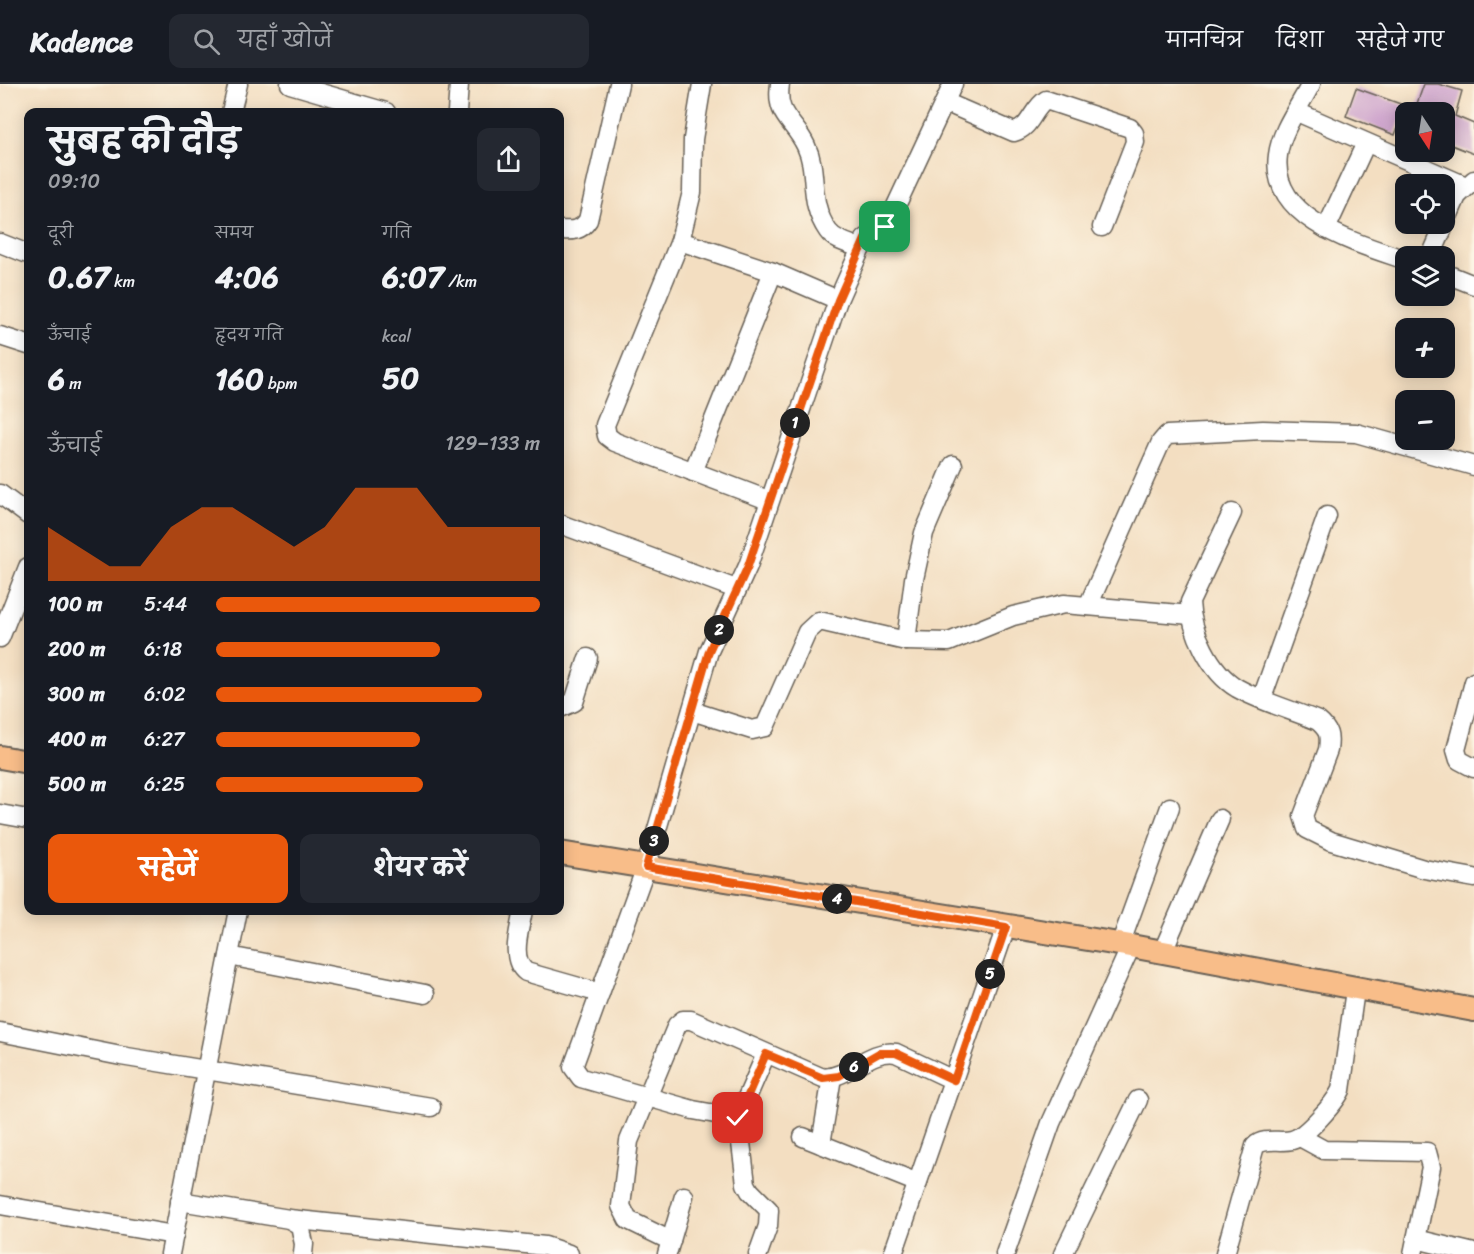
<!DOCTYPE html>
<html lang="hi">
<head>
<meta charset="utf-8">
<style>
  :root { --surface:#171b24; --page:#242831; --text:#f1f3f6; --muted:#9ea1a6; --line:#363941; --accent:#ea580c }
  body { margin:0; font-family:Sriracha,"Playpen Sans Deva",sans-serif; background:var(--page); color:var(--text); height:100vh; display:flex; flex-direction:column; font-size:22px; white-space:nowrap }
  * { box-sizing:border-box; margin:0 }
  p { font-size:20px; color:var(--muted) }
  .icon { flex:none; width:33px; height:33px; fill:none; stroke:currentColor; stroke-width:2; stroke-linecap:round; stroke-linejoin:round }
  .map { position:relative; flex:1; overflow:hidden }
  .sheet { position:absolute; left:24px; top:24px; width:540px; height:807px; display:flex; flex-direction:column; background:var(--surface); border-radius:12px; box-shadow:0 3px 15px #0003 }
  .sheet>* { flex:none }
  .needle { width:39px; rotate:168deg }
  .fabs { position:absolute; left:1395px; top:18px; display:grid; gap:12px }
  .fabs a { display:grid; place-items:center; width:60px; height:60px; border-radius:12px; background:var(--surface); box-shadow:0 3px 15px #0003; font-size:30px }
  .pin { position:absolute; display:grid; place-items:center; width:51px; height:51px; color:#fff; margin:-26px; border-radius:12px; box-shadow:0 3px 9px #0006 }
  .km { position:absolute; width:30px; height:30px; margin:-15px; border-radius:50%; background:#222; color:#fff; font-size:16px; line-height:30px; text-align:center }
  .round { display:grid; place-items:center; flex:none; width:63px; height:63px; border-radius:12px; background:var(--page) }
  .summary { display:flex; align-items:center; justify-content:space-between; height:102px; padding:0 24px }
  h1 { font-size:33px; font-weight:700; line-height:45px }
  .metrics { display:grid; grid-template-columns:repeat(3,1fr); gap:9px; height:102px; padding:6px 24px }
  .metrics div { display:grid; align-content:center }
  .metrics b { font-size:30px; font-weight:700 }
  .metrics small { font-size:16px; font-weight:400 }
  .metrics p { font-size:16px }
  .chart { height:168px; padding:12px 24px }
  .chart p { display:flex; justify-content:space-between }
  .chart svg { width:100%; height:108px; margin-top:6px; fill:var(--accent); opacity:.7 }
  .cta { display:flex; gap:12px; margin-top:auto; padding:12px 24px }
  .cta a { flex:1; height:69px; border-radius:12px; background:var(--accent); color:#fff; font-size:24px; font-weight:700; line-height:69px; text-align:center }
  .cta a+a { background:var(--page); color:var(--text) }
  ul { padding:0 24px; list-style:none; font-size:20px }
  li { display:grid; grid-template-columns:96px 72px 1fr; align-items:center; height:45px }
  li i { height:15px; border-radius:8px; background:var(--accent) }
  header { display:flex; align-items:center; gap:36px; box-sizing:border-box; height:84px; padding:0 30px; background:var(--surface); border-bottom:2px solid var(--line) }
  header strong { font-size:28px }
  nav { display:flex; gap:33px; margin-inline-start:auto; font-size:21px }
  .search { width:420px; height:54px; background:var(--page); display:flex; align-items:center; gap:15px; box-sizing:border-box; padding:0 21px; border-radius:12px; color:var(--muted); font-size:22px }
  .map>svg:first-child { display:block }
  .building { fill:#cfa6cd }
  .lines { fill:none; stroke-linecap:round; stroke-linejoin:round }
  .minor-casing { stroke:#676056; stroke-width:21 }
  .major-casing { stroke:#676056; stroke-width:26 }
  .minor { stroke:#fff; stroke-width:18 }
  .major { stroke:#f8bd89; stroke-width:22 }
  .route-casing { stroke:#fff; stroke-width:12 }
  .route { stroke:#ea580c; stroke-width:8 }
</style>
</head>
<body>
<header>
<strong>Kadence</strong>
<div class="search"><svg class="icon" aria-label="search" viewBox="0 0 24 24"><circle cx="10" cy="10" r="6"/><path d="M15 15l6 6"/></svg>यहाँ खोजें</div>
<nav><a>मानचित्र</a><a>दिशा</a><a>सहेजे गए</a></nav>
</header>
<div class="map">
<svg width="1474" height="1170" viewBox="0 0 1474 1170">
  <rect width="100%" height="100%" fill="#fcf5e5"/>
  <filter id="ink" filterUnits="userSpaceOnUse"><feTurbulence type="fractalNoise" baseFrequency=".0167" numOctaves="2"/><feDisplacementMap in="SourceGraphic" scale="12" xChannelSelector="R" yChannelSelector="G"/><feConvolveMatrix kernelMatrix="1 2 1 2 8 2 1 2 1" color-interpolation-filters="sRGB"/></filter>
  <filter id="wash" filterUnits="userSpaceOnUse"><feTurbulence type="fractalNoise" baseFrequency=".008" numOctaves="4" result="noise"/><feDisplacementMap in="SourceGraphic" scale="24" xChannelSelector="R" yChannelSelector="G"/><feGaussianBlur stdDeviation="1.35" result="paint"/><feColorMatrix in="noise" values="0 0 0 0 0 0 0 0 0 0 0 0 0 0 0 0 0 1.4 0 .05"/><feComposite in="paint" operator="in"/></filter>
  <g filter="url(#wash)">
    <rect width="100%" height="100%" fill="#f3dec1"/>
    <g id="blocks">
      <!-- building -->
      <g class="building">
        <path d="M1424,0H1438L1462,7L1455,32L1474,40V70L1444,58V28H1414Z"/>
        <path d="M1356,4L1406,22L1395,51L1346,32Z"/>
      </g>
    </g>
  </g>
  <g filter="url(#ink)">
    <use href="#blocks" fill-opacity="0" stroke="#676056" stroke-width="1.5"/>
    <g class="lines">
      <!-- minor casing -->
      <g class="minor-casing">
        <g id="minor">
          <path d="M290,0L386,28"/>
          <path d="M702,0L693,55L692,108L680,157L605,341L607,352L615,358L768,416"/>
          <path d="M780,0C775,33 794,36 806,62C819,89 807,117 828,147C835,157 850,160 861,164"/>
          <path d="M1311,0C1300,22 1281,46 1278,71C1269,136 1359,160 1406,176"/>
          <path d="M945,18L1014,48C1031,44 1032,25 1046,16L1130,44L1134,49L1135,58L1102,143"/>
          <path d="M231,28L238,0"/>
          <path d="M457,28L459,0"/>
          <path d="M1297,28L1466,102"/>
          <path d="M1326,145L1366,59"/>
          <path d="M560,146C572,147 581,147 588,136L619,0"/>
          <path d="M680,157L773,188L838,216"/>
          <path d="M0,159L28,170"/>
          <path d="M1431,172L1457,112L1474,96"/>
          <path d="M1444,189L1474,201"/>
          <path d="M0,252L28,261"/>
          <path d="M693,388L773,188"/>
          <path d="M0,410L28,431"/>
          <path d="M1232,429L1190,518C1191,547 1210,588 1237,604C1262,618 1292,626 1318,637C1329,646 1330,652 1328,666L1303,732L1307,745L1331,757L1424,785L1474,794"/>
          <path d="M560,440L736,505"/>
          <path d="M1088,522L1161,358L1167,351L1263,346L1356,349L1474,382"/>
          <path d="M0,554L28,483"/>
          <path d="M906,557L914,495L924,449L953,381"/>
          <path d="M1474,598L1456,666L1459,676L1474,684"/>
          <path d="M1262,614L1327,432"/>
          <path d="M560,624L574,618L588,574"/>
          <path d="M692,627L752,646L765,643L807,548L819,537L906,557L949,558L1013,532L1064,520L1191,531"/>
          <path d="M0,730L28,735"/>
          <path d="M523,826C520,845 509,875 526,888L600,909"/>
          <path d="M1120,861L1170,723"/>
          <path d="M1162,869L1220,735"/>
          <path d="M229,872L425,910"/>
          <path d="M0,948L121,972L431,1023"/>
          <path d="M738,1034L693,1026L581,994L573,983L646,783L709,567L748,482L838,216L865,155L888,139L953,0"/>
          <path d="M803,1053L918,1099"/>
          <path d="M1302,1054L1324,1066L1427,1068L1431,1083L1413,1170"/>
          <path d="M821,1060L832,993"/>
          <path d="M180,1117L289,1135L300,1141L304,1160L303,1170"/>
          <path d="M0,1121L174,1151"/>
          <path d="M289,1135L545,1162L569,1170"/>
          <path d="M1416,1155L1474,1169"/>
          <path d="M671,1157L628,1136L621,1122L629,1057L677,941L683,936H691L823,994C851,993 868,965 896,969L953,996"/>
          <path d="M170,1170L238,826"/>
          <path d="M667,1170L684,1112"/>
          <path d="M758,1170L768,1142L769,1126L750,1107L746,1100L738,1034L766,970"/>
          <path d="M893,1170L1006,843"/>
          <path d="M1005,1170L1051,1039L1131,862"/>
          <path d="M1063,1170L1138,1016"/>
          <path d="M1225,1170L1255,1062C1264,1053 1280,1059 1292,1056C1305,1053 1335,1019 1341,1006L1355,906"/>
        </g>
      </g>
      <!-- major casing -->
      <g class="major-casing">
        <g id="major">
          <path d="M0,673L28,678"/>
          <path d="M560,769L1131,862L1474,926"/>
        </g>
      </g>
      <!-- minor -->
      <use href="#minor" class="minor"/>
      <!-- major -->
      <use href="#major" class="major"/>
    </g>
  </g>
  <g class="lines" filter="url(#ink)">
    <!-- route casing -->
    <g class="route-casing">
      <path id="route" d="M738,1034L766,970L823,994L839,992L879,969H896L954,996L1006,843L646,783L709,567L748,482L838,216L865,155L885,143"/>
    </g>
    <!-- route -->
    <use href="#route" class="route"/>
  </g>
</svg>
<div class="fabs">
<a><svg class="needle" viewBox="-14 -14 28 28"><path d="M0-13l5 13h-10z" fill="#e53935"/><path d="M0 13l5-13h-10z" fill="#9ea1a6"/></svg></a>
<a><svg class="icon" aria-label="locate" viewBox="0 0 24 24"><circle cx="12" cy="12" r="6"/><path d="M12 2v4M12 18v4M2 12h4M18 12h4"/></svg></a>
<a><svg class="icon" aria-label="layers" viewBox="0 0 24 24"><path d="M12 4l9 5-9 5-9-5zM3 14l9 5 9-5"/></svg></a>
<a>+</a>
<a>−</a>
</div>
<div class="pin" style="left:885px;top:143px;background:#1e9e55"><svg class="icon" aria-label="arrive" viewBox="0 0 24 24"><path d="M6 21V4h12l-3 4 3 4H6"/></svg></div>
<div class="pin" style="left:738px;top:1034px;background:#d93025"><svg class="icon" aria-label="check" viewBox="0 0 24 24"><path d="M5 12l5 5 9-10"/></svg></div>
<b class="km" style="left:795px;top:339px">1</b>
<b class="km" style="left:719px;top:546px">2</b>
<b class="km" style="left:654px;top:757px">3</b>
<b class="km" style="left:837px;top:815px">4</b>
<b class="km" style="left:990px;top:890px">5</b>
<b class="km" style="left:854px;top:983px">6</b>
<section class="sheet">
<div class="summary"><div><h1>सुबह की दौड़</h1><p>09:10</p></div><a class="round"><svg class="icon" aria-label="share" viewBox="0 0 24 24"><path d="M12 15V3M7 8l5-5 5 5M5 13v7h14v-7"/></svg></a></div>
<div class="metrics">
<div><p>दूरी</p><b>0.67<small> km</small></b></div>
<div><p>समय</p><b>4:06</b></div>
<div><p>गति</p><b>6:07<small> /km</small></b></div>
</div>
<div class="metrics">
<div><p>ऊँचाई</p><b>6<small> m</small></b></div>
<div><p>हृदय गति</p><b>160<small> bpm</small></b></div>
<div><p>kcal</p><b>50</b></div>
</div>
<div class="chart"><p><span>ऊँचाई</span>129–133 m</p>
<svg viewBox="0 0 160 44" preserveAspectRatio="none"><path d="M0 44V22L10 30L20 38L30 38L40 22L50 14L60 14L70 22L80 30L90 22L100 6L110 6L120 6L130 22L140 22L150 22L160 22V44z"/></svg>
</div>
<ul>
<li><b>100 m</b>5:44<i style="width:100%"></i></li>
<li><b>200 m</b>6:18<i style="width:69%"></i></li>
<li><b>300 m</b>6:02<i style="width:82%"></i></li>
<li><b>400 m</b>6:27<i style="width:63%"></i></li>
<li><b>500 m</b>6:25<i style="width:64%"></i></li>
</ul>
<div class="cta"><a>सहेजें</a><a>शेयर करें</a></div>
</section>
</div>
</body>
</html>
